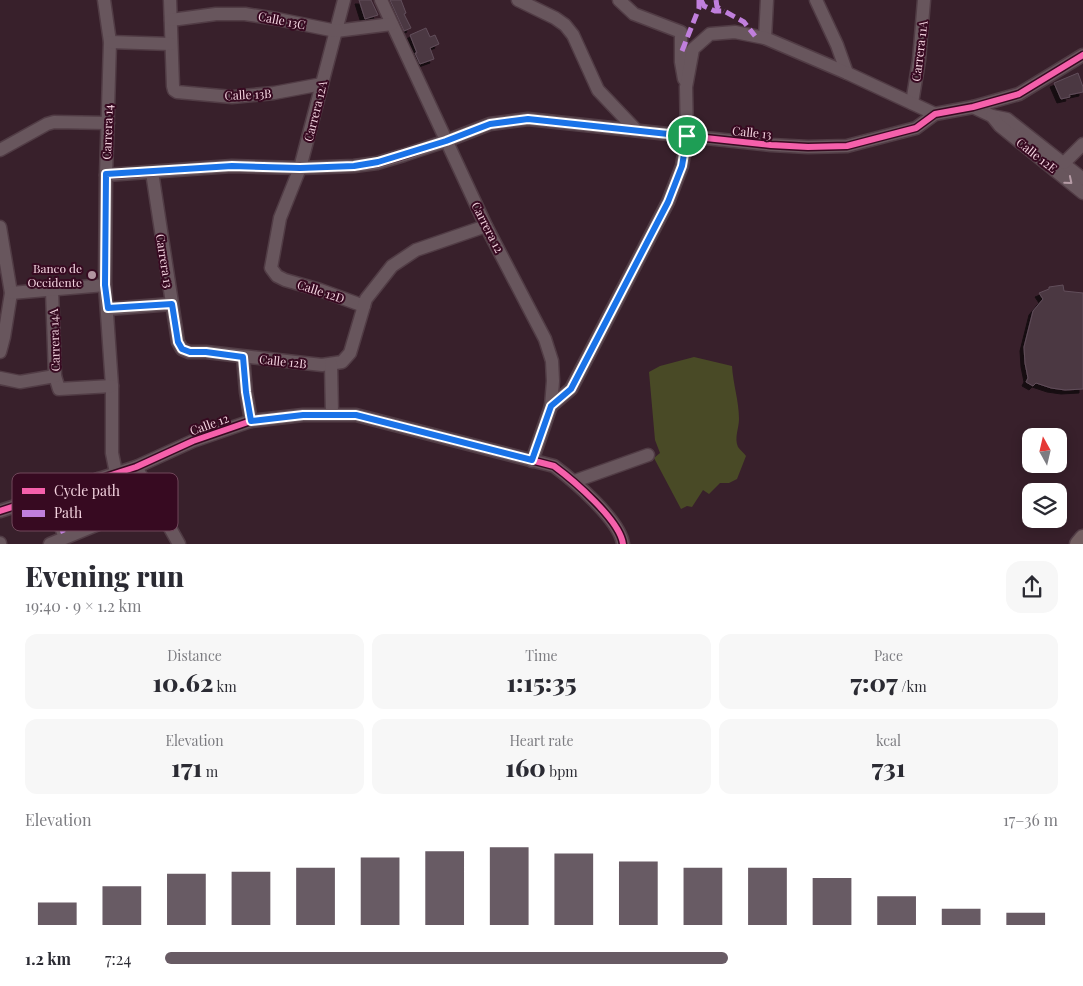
<!DOCTYPE html>
<html lang="en">
<head>
<meta charset="utf-8">
<style>
  :root { --surface:#fff; --page:#f7f7f7; --text:#2b2b33; --muted:#7c7c81; --accent:#685b64 }
  body { margin:0; font-family:"Playfair Display",serif; background:var(--page); color:var(--text); height:100vh; display:flex; flex-direction:column; font-size:19px; white-space:nowrap }
  * { box-sizing:border-box; margin:0 }
  p { font-size:16px; color:var(--muted) }
  .icon { flex:none; width:28px; height:28px; fill:none; stroke:currentColor; stroke-width:2; stroke-linecap:round; stroke-linejoin:round }
  .map { position:relative; height:544px; overflow:hidden }
  .details { display:flex; flex-direction:column; background:var(--surface); flex:1 }
  .details>* { flex:none }
  .needle { width:32px; rotate:352deg }
  .controls { position:absolute; left:1022px; top:428px; display:grid; gap:10px }
  .controls a { display:grid; place-items:center; width:45px; height:45px; border-radius:10px; background:var(--surface); box-shadow:0 2px 12px #0003; font-size:25px }
  .pin { position:absolute; display:grid; place-items:center; width:42px; height:42px; color:#fff; margin:-21px; border:2px solid #fff; border-radius:50%; box-shadow:0 1px 5px #0007 }
  .round { display:grid; place-items:center; flex:none; width:52px; height:52px; border-radius:15px; background:var(--page) }
  .head { display:flex; align-items:center; justify-content:space-between; height:85px; padding:0 25px }
  h1 { font-size:28px; font-weight:800; line-height:38px }
  .figures { display:grid; grid-template-columns:repeat(3,1fr); gap:8px; height:85px; padding:5px 25px }
  .figures div { display:grid; align-content:center; border-radius:12px; background:var(--page); text-align:center }
  .figures b { font-size:25px; font-weight:800 }
  .figures small { font-size:14px; font-weight:400 }
  .figures p { font-size:14px }
  .chart { height:140px; padding:10px 25px }
  .chart p { display:flex; justify-content:space-between }
  .chart svg { width:100%; height:90px; margin-top:5px; stroke:var(--accent); stroke-width:6 }
  ul { padding:0 25px; list-style:none; font-size:16px }
  li { display:grid; grid-template-columns:80px 60px 1fr; align-items:center; height:38px }
  li i { height:12px; border-radius:6px; background:var(--accent) }
  .map>svg:first-child { display:block }
  .green { fill:#494a26 }
  .building { fill:#4b3743; stroke:#614e5a; filter:url(#shadow) }
  .lines { fill:none; stroke-linecap:round; stroke-linejoin:round }
  .minor-casing { stroke:#513c45; stroke-width:15 }
  .major-casing { stroke:#513c45; stroke-width:19 }
  .minor { stroke:#68565d; stroke-width:12 }
  .major { stroke:#735f61; stroke-width:16 }
  .quiet { stroke:#c07fdc; stroke-width:5; stroke-dasharray:10 5; stroke-linecap:butt }
  .cycleway-casing { stroke:#370a21; stroke-width:9 }
  .cycleway { stroke:#f560ab; stroke-width:6 }
  .oneway { stroke:#b59ba5 }
  .route-casing { stroke:#fff; stroke-width:10 }
  .route { stroke:#1a73e8; stroke-width:6 }
  .poi-dot { fill:#b295a1; stroke:#370a21; stroke-width:2 }
  .labels { text-anchor:middle; dominant-baseline:central; stroke-width:4; stroke-linejoin:round; paint-order:stroke }
  .street-label { font-size:12px; fill:#f4d4e0; stroke:#370a21 }
  .poi-label { font-size:12px; fill:#f4d4e0; stroke:#370a21; text-anchor:end }
  .key { fill:#370a21; stroke:#70475a; stroke-width:1 }
  .key-label { font-size:14px; fill:#f4d4e0 }
</style>
</head>
<body>
<div class="map">
<svg width="1083" height="544" viewBox="0 0 1083 544">
  <defs>
    <filter id="shadow"><feDropShadow dx="-4" dy="4" stdDeviation="0" flood-color="#0009"/></filter>
  </defs>
  <rect width="100%" height="100%" fill="#38202b"/>
  <!-- green -->
  <path class="green" d="M694,357L732,366C733,384 739,401 739,419C739,428 734,438 738,447C740,450 744,453 746,456L737,479L729,483H720L709,494L703,490L692,507L687,506L681,509L654,458L660,453L655,440L649,372L660,366Z"/>
  <!-- building -->
  <g class="building">
    <path d="M359,0H371L378,15L365,19Z"/>
    <path d="M390,0H401L406,13L404,14L411,28L404,31Z"/>
    <path d="M426,28L430,37L435,35L439,44L430,48L434,59L420,64L415,53H417L410,35Z"/>
    <path d="M1078,73L1083,87V92L1069,95L1070,97L1061,99L1054,83Z"/>
    <path d="M1063,285L1064,291L1083,293V389L1065,390L1051,388L1036,383L1033,386L1026,382L1028,378L1025,363L1024,347L1033,311L1043,299L1039,293L1049,289V287Z"/>
  </g>
  <g class="lines">
    <!-- minor casing -->
    <g class="minor-casing">
      <g id="minor">
        <path d="M104,0L110,42L106,175L105,285L112,386V453L116,473"/>
        <path d="M170,0L173,86L174,90L177,92L232,97L274,93L322,84"/>
        <path d="M344,0L300,168L280,218L271,268L277,276L285,280L320,290L364,306"/>
        <path d="M381,0L486,226L545,339L552,361L553,381L551,406L532,461"/>
        <path d="M518,0L555,18L565,25L573,35L598,90L636,130"/>
        <path d="M619,0L634,14L681,32V62L684,79"/>
        <path d="M816,0L837,45L847,73"/>
        <path d="M171,20L216,14H245L277,19L336,31L392,24"/>
        <path d="M765,38L767,0"/>
        <path d="M110,42L171,44"/>
        <path d="M912,103L919,60L924,0"/>
        <path d="M973,107L992,116L1007,119L1083,179"/>
        <path d="M992,116L1000,126L1083,193"/>
        <path d="M0,150L47,124L54,122L108,123"/>
        <path d="M1064,163L1083,144"/>
        <path d="M152,172L178,342L182,349L189,352H206L322,365L342,362L350,353L366,299L392,266L416,250L486,226"/>
        <path d="M106,175L232,166L300,168L354,166L377,163L404,155L446,141L490,124L528,119L771,145L808,147L847,146L916,128L935,114L973,107L1019,94L1083,55"/>
        <path d="M0,227L11,293L4,337L0,352"/>
        <path d="M52,290L55,376L59,389L112,386"/>
        <path d="M11,293L105,285"/>
        <path d="M108,309L172,304"/>
        <path d="M243,357L246,392L251,421"/>
        <path d="M331,364L332,414"/>
        <path d="M0,378L20,382L55,376"/>
        <path d="M551,406L571,389L668,202L682,166L687,136L686,87L693,49L710,34L735,32L765,38L847,73L935,114"/>
        <path d="M136,467L179,544"/>
        <path d="M98,479L118,516"/>
        <path d="M575,481L648,455"/>
        <path d="M48,496L65,537"/>
        <path d="M0,511L136,467L193,441L251,421L303,415H356L554,466C573,480 620,520 623,544"/>
        <path d="M0,543V544"/>
        <path d="M50,544L118,516L154,498"/>
      </g>
    </g>
    <!-- major casing -->
    <g class="major-casing">
      <path id="major" d="M1078,544L1083,538"/>
    </g>
    <!-- minor -->
    <use href="#minor" class="minor"/>
    <!-- major -->
    <use href="#major" class="major"/>
    <!-- quiet -->
    <g class="quiet">
      <path d="M701,0L704,6L715,11H724L744,22L755,36"/>
      <path d="M716,0L717,7L724,11"/>
      <path d="M682,51L699,8V0"/>
      <path d="M48,496L65,537"/>
    </g>
    <!-- cycleway casing -->
    <g class="cycleway-casing">
      <g id="cycleway">
        <path d="M106,175L232,166L300,168L354,166L377,163L404,155L446,141L490,124L528,119L771,145L808,147L847,146L916,128L935,114L973,107L1019,94L1083,55"/>
        <path d="M0,511L136,467L193,441L251,421L303,415H356L554,466C573,480 620,520 623,544"/>
      </g>
    </g>
    <!-- cycleway -->
    <use href="#cycleway" class="cycleway"/>
  </g>
  <!-- one-way arrows -->
  <defs><path id="oneway-chevron" d="M-2-3.5L2.5 0L-2 3.5" fill="none" stroke-width="1.6" stroke-linecap="round" stroke-linejoin="round" transform="scale(1.25)"/></defs>
  <use class="oneway" href="#oneway-chevron" transform="translate(1069 181) rotate(40)"/>
  <g class="lines">
    <!-- route casing -->
    <g class="route-casing">
      <path id="route" d="M528,119L687,136L682,166L668,202L571,389L551,406L532,460L356,415H303L251,421L246,392L243,357L206,352H190L182,349L178,342L172,304L108,308L105,285L106,174L232,166L300,168L354,166L378,162L404,154L446,141L490,124Z"/>
    </g>
    <!-- route -->
    <use href="#route" class="route"/>
  </g>
  <!-- markers -->
  <circle class="poi-dot" cx="92" cy="275" r="5"/>
  <g class="labels">
    <!-- street labels -->
    <g class="street-label">
      <text transform="translate(282 20) rotate(11)">Calle 13C</text>
      <text transform="translate(919 51) rotate(-83)">Carrera 11A</text>
      <text transform="translate(248 94) rotate(-3)">Calle 13B</text>
      <text transform="translate(315 111) rotate(-76)">Carrera 12A</text>
      <text transform="translate(107 132) rotate(-88)">Carrera 14</text>
      <text transform="translate(752 132) rotate(6)">Calle 13</text>
      <text transform="translate(1037 155) rotate(38)">Calle 12E</text>
      <text transform="translate(488 227) rotate(63)">Carrera 12</text>
      <text transform="translate(165 261) rotate(81)">Carrera 13</text>
      <text transform="translate(321 291) rotate(18)">Calle 12D</text>
      <text transform="translate(54 340) rotate(-92)">Carrera 14A</text>
      <text transform="translate(283 361) rotate(6)">Calle 12B</text>
      <text transform="translate(209 424) rotate(-20)">Calle 12</text>
    </g>
    <!-- poi labels -->
    <g class="poi-label">
      <text x="82" y="268">Banco de<tspan x="82" dy="14">Occidente</tspan></text>
    </g>
  </g>
  <!-- legend -->
  <rect x="12" y="473" width="166" height="58" rx="8" class="key"/>
  <rect x="22" y="488" width="23" height="6" fill="#f560ab"/>
  <rect x="22" y="510" width="23" height="7" fill="#c07fdc"/>
  <g class="key-label">
    <text x="54" y="496">Cycle path</text>
    <text x="54" y="518">Path</text>
  </g>
</svg>
<div class="controls">
<a><svg class="needle" viewBox="-14 -14 28 28"><path d="M0-13l5 13h-10z" fill="#e53935"/><path d="M0 13l5-13h-10z" fill="#7c7c81"/></svg></a>
<a><svg class="icon" aria-label="layers" viewBox="0 0 24 24"><path d="M12 4l9 5-9 5-9-5zM3 14l9 5 9-5"/></svg></a>
</div>
<div class="pin" style="left:687px;top:136px;background:#1e9e55"><svg class="icon" aria-label="arrive" viewBox="0 0 24 24"><path d="M6 21V4h12l-3 4 3 4H6"/></svg></div>
</div>
<section class="details">
<div class="head"><div><h1>Evening run</h1><p>19:40 · 9 × 1.2 km</p></div><a class="round"><svg class="icon" aria-label="share" viewBox="0 0 24 24"><path d="M12 15V3M7 8l5-5 5 5M5 13v7h14v-7"/></svg></a></div>
<div class="figures">
<div><p>Distance</p><b>10.62<small> km</small></b></div>
<div><p>Time</p><b>1:15:35</b></div>
<div><p>Pace</p><b>7:07<small> /km</small></b></div>
</div>
<div class="figures">
<div><p>Elevation</p><b>171<small> m</small></b></div>
<div><p>Heart rate</p><b>160<small> bpm</small></b></div>
<div><p>kcal</p><b>731</b></div>
</div>
<div class="chart"><p><span>Elevation</span>17–36 m</p>
<svg viewBox="0 0 160 44" preserveAspectRatio="none"><path d="M5 44V33M15 44V25M25 44V19M35 44V18M45 44V16M55 44V11M65 44V8M75 44V6M85 44V9M95 44V13M105 44V16M115 44V16M125 44V21M135 44V30M145 44V36M155 44V38"/></svg>
</div>
<ul>
<li><b>1.2 km</b>7:24<i style="width:63%"></i></li>
</ul>
</section>
</body>
</html>
